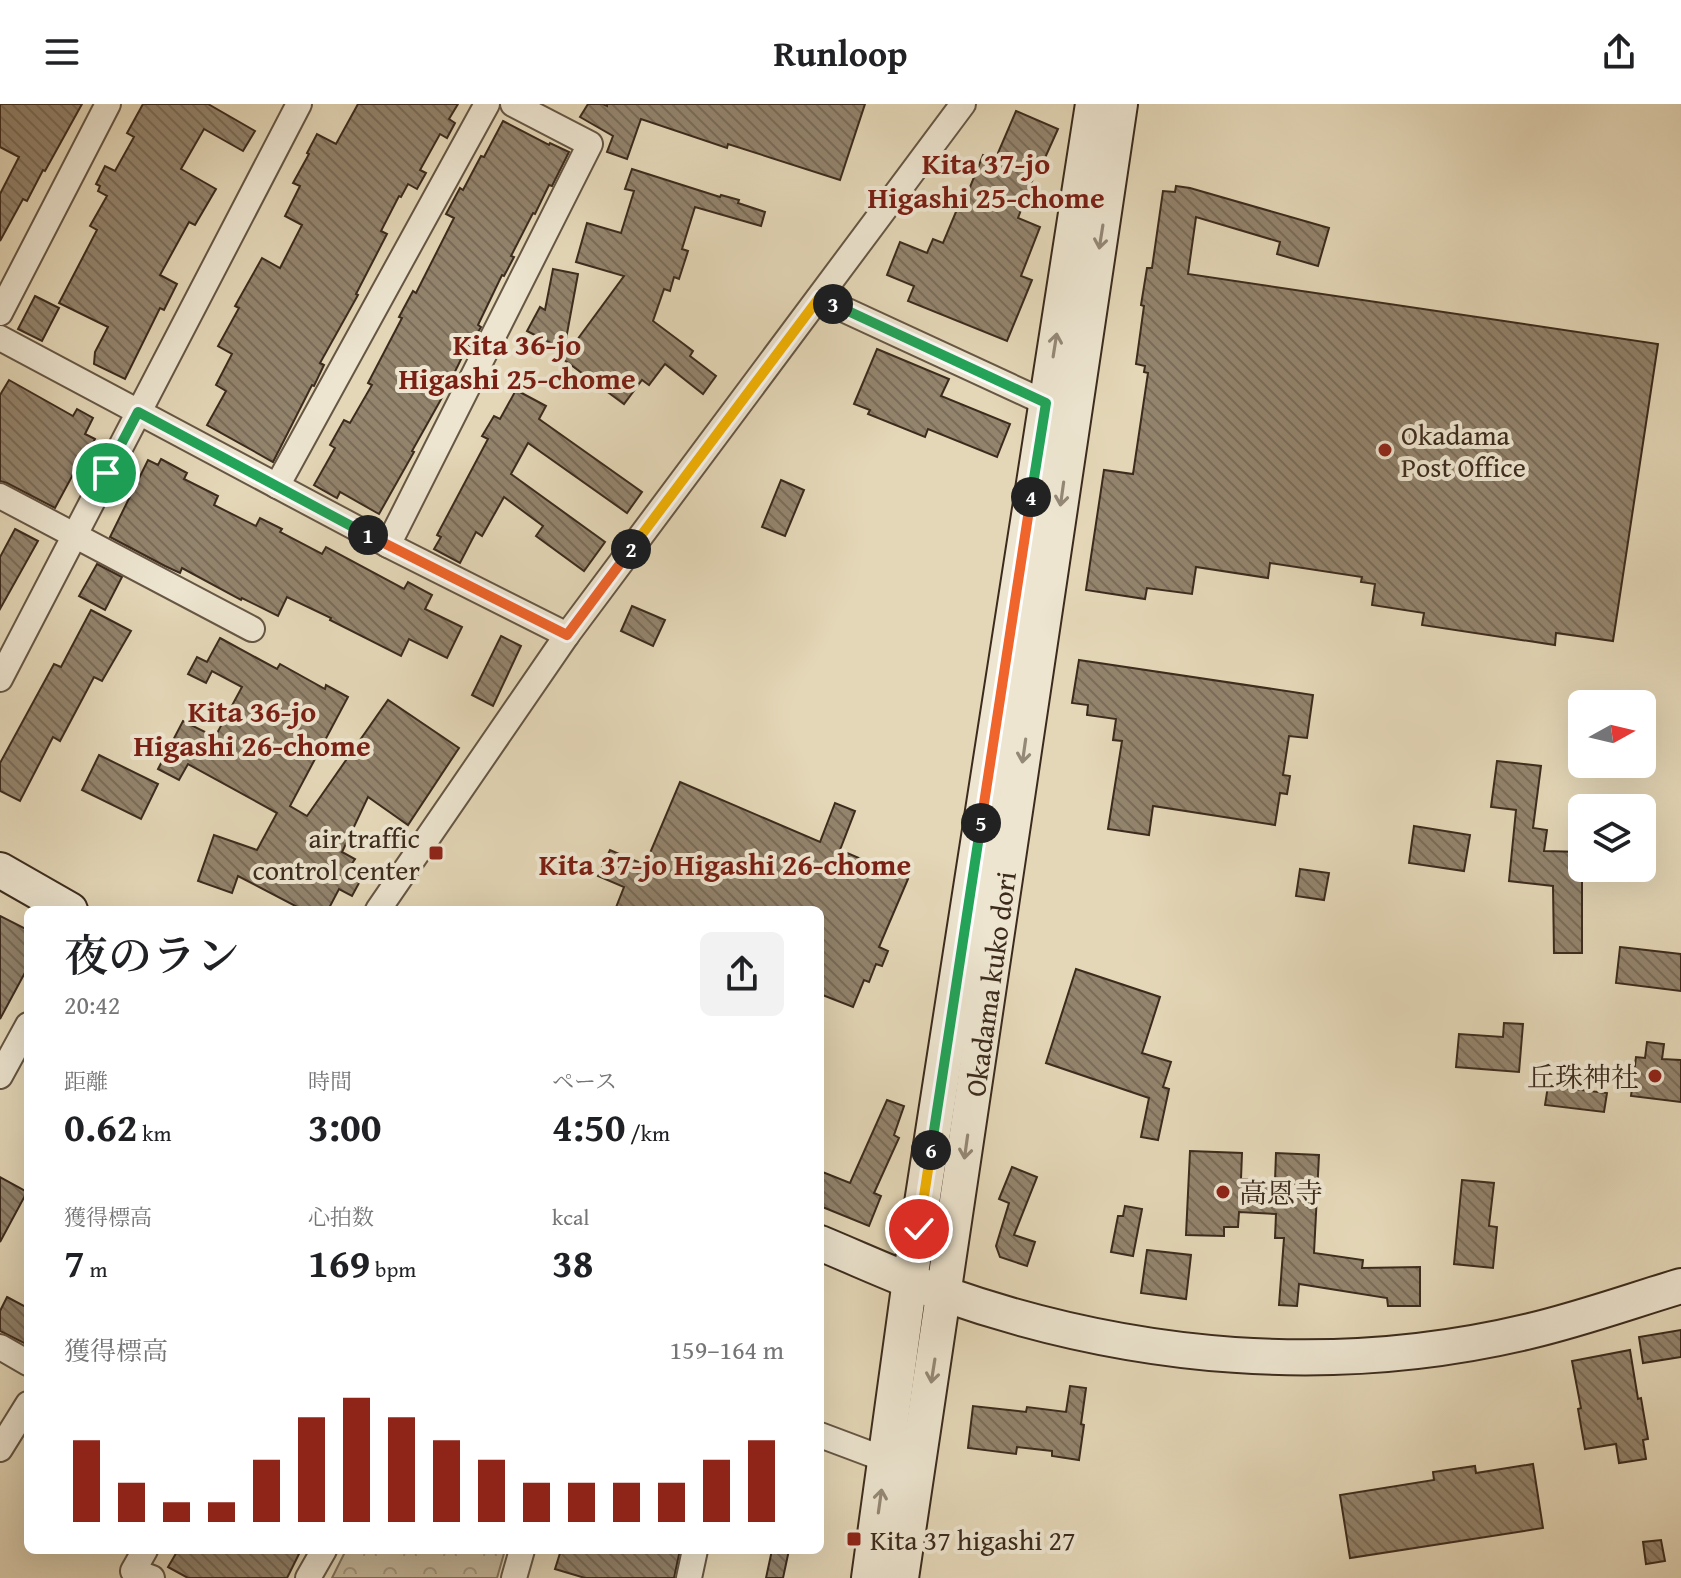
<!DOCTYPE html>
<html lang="ja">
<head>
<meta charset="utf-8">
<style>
  :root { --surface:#fff; --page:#f2f2f2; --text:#202124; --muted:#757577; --accent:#8f2418 }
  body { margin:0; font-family:"Gentium Book Plus","Noto Serif JP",serif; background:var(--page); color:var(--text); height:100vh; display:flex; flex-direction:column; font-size:30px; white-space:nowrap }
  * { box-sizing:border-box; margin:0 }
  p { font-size:26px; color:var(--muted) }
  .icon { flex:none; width:44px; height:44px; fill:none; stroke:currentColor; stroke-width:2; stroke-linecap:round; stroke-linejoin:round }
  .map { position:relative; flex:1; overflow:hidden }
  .sheet { position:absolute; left:24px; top:802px; width:800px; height:648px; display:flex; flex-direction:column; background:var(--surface); border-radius:12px; box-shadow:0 8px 32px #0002 }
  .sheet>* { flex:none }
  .needle { width:52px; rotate:82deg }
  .buttons { position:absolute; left:1568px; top:586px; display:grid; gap:16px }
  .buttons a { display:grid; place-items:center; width:88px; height:88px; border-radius:12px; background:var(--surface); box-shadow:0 8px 32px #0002; font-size:40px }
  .pin { position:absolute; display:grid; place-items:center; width:68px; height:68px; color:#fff; margin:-34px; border:4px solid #fff; border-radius:50%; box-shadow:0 2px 8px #0007 }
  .km { position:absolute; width:40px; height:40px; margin:-20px; border-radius:50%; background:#222; color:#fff; font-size:22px; line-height:40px; text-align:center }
  .round { display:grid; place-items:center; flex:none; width:84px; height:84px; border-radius:12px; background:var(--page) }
  .overview { display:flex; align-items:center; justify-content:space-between; height:136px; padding:0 40px }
  h1 { font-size:44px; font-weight:600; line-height:60px }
  .stats { display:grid; grid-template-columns:repeat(3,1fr); gap:12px; height:136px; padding:8px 40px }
  .stats div { display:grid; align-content:center }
  .stats b { font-size:40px; font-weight:600 }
  .stats small { font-size:22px; font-weight:400 }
  .stats p { font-size:22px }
  .chart { height:224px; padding:16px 40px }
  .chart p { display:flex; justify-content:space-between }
  .chart svg { width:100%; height:144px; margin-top:8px; stroke:var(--accent); stroke-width:6 }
  header { display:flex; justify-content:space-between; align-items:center; height:104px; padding:0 40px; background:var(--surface); font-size:36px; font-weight:600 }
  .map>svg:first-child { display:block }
  .forest { fill:url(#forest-crowns); stroke:#82725d; stroke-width:2 }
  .building { fill:url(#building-back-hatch); stroke:#3c2b1d; stroke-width:2 }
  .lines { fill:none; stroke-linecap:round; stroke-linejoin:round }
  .street-casing { stroke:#665644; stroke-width:28 }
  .secondary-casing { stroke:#3c2b1d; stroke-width:38 }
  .street { stroke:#ede5d0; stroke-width:24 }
  .secondary { stroke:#ede5d0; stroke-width:34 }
  .oneway { stroke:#948876 }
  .split-1-casing { stroke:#fff; stroke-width:16 }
  .split-2-casing { stroke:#fff; stroke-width:16 }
  .split-3-casing { stroke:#fff; stroke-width:16 }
  .split-4-casing { stroke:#fff; stroke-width:16 }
  .split-5-casing { stroke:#fff; stroke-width:16 }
  .split-6-casing { stroke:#fff; stroke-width:16 }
  .split-7-casing { stroke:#fff; stroke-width:16 }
  .split-1 { stroke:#22a559; stroke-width:10 }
  .split-2 { stroke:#f0652b; stroke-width:10 }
  .split-3 { stroke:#f5b400; stroke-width:10 }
  .split-4 { stroke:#22a559; stroke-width:10 }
  .split-5 { stroke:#f0652b; stroke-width:10 }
  .split-6 { stroke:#22a559; stroke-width:10 }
  .split-7 { stroke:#f5b400; stroke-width:10 }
  .poi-dot { fill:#8f2418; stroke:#ede5d0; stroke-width:3 }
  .labels { text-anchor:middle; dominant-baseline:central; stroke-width:8; stroke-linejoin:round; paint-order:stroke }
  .poi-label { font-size:28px; fill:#3c2b1d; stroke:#ede5d0; text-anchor:start }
  .street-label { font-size:28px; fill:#3c2b1d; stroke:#ede5d0 }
  .neighbourhood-label { font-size:30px; font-weight:bold; fill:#7a1f14; stroke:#ede5d0 }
</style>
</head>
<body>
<header><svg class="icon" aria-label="menu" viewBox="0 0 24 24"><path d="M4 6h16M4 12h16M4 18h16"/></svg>Runloop<svg class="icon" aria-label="share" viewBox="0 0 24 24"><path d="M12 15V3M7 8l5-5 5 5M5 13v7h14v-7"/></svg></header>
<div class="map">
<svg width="1681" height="1474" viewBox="0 0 1681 1474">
  <defs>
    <pattern id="forest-crowns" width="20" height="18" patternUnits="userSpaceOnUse" patternTransform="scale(2)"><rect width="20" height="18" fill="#c7ba9d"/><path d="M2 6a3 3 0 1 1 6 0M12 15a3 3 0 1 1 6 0" fill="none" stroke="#a3977f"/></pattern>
    <pattern id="building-back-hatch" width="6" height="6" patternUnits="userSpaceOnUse" patternTransform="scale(2)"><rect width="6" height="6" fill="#93846d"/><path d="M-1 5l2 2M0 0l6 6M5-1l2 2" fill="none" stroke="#796c59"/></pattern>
  </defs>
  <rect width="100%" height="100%" fill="#e4d7b7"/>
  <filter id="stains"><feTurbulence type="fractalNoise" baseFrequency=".0025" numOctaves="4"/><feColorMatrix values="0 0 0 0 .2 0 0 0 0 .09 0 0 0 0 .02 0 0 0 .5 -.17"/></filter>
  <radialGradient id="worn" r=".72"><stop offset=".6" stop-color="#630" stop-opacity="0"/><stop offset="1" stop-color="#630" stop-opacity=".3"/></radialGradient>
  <!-- forest -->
  <path class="forest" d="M346,1446H505L497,1474H332Z"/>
  <!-- building -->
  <g class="building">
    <path d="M0,0H82L45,67L43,66L27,97L23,95L0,137V90L19,53L0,43Z"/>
    <path d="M143,0H208L255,27L243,47L204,25L181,65L216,85L195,121L189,118L160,171L177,180L164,206L160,204L125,275L94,260L95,248L108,223L59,199L97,126L90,122L107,92L98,87L100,82L96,80L105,62L115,67L134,33L127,29Z"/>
    <path d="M358,0H458L449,15L455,19L447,34L440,30L420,66L426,69L417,85L408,80L401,93L399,92L381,127L387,130L356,190L358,191L320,259L324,261L314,282L312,281L273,358L207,321L226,287L216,281L232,250L218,242L239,204L235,202L262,154L280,164L302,121L285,112L300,82L293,79L309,50L307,49L317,30L336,40Z"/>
    <path d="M588,0H603L607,2V0H865L840,76L728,40L727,44L641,15L627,55L607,48L613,32L580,13Z"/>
    <path d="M1016,7L1058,25L1040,65L1037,64L1018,114L1040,123L1021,172L1032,176L1007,237L908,197L914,182L887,171L900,138L927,149L933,135L943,139L963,91L966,93L983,51L995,56Z"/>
    <path d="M503,17L549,41L550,39L569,48L552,82L549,81L535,110L533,109L511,152L514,153L504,172L502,171L478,221L481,223L470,242L468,241L444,290L412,347L414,348L379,410L340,388L337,394L314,381L335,344L330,341L344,316L350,319L372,281L368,279L402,214L399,213L413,187L416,189L454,114L446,110L460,84L463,86L481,52L484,53Z"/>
    <path d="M632,65L720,93L721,91L739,96L738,99L765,108L761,122L695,103L682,145L688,147L679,175L674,173L670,187L664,185L653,217L693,247L690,252L716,272L703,290L665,260L649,281L642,276L624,300L563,255L624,172L576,158L587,119L621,129L634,87L625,85Z"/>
    <path d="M1176,82L1190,84L1329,124L1318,162L1277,150L1280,138L1196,113L1188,170L1658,240L1613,537L1556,529L1555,541L1422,521L1424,509L1372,501L1375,480L1361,478L1362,473L1270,459L1268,474L1196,463L1192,490L1147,484L1145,495L1086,486L1104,366L1133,370L1148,269L1144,268L1145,262L1136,260L1144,202L1141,201L1147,164H1152L1163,87L1175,88Z"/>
    <path d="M553,165L578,170L564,246L527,227L540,203L545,206Z"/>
    <path d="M35,192L59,204L42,237L18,225Z"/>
    <path d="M877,245L949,275L941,292L1010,320L997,353L928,325L925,333L868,310L870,306L854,300Z"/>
    <path d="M9,276L73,312L77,305L93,314L85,330L95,335L79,364L77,363L55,404L7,379L0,377V291Z"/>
    <path d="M516,286L546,302L539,315L642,388L627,409L528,339L511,370L605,438L584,467L536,432L543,422L504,393L482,432L476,428L460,459L434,445L441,433L437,431L488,335L482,332L494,312L500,315Z"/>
    <path d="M161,355L187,369L184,375L218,392L214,401L256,422L260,414L282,425L280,428L322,450L326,443L404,485L408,478L432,491L425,505L462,523L447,554L409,535L401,552L330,516L331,514L287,493L278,512L242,494L241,496L182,464L180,469L165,462L110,433L148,356L158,361Z"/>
    <path d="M781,376L804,386L785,432L762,423Z"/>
    <path d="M15,425L38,437L0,505V453Z"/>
    <path d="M97,460L122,473L105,506L79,492Z"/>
    <path d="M632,502L665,516L653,542L621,527Z"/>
    <path d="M91,506L131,527L102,577L94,573L60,637L53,633L20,697L0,687V659L54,560L61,563Z"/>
    <path d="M501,532L521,542L493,602L472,591Z"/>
    <path d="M220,534L277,565L280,560L325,585L326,581L348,593L290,702L307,712L388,596L459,644L408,721L368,693L342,748L355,755L351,761L365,768L352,792L339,785L328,806H303L238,772L232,789L198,777L214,731L257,746L277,709L188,660L179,676L158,665L183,617L215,633L242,583L212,567L206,579L188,570L197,553L207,558Z"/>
    <path d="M1079,556L1313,591L1307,634L1289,632L1283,671L1290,672L1287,690L1280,689L1275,721L1153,702L1149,731L1108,725L1122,637L1113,636L1116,615L1087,611L1088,601L1072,599Z"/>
    <path d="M99,651L158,680L141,715L82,686Z"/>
    <path d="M1497,657L1541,662L1533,724L1547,726L1544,747L1582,748V849H1554L1553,782L1509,777L1516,706L1491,703Z"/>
    <path d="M680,678L820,738L835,699L855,707L840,746L908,775L879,843L888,847L882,862L876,860L869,878L864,876L853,903L820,890V806H615L624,783L598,772L610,746L645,761Z"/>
    <path d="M1414,722L1470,731L1464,767L1409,759Z"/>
    <path d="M1300,765L1329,769L1324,796L1296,792Z"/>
    <path d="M0,812L28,826V863L0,915Z"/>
    <path d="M1620,843L1681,850V887L1616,879Z"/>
    <path d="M1076,865L1160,893L1142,949L1171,958L1163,983L1169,985L1158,1036L1141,1033L1149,994L1046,959Z"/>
    <path d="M1504,919L1523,920L1519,968L1456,963L1459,930L1503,933Z"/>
    <path d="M1647,938L1664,940L1662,955L1681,956V998L1631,992L1636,953L1645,954Z"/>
    <path d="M1548,982L1607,989L1604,1008L1545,1001Z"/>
    <path d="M887,996L904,1002L894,1031L899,1034L874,1089L881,1092L869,1122L820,1102V1067L850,1079Z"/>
    <path d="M1190,1047L1242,1049L1241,1075L1275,1077L1276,1049L1319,1051L1314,1149L1363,1156L1362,1164L1420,1163V1202H1388L1387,1194L1299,1180L1297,1202L1279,1201L1284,1134H1275L1276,1110L1239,1108L1238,1123H1224V1132L1186,1131Z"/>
    <path d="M1012,1063L1037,1073L1014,1131L1035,1138L1027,1162L1000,1153L996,1142L1009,1099L999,1095Z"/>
    <path d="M0,1073L27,1088L0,1138Z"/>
    <path d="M1462,1076L1494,1079L1489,1122L1497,1123L1493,1164L1454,1160Z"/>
    <path d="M1125,1102L1142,1105L1133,1152L1111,1148L1118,1112H1123Z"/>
    <path d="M1147,1146L1191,1151L1186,1195L1141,1189Z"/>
    <path d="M7,1193L28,1204V1241L0,1227V1207Z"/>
    <path d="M1681,1226V1253L1643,1259L1639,1233Z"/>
    <path d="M1630,1246L1638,1295L1641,1294L1648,1335L1643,1336L1646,1355L1619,1359L1616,1340L1585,1345L1578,1305L1581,1304L1572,1257Z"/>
    <path d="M1070,1282L1086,1284L1081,1320L1084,1321L1079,1356L1052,1352V1347L1017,1343L1016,1350L968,1344L973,1302L1026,1308L1027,1303L1066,1308Z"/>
    <path d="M1533,1360L1543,1424L1350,1454L1340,1391L1434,1376L1433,1368L1475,1362L1476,1369Z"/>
    <path d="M1661,1436L1665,1457L1646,1460L1643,1438Z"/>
    <path d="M178,1446H301L287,1474H188L168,1463Z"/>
    <path d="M561,1446H680L674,1474H585L555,1465Z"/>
    <path d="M772,1446H789L783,1474H766Z"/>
  </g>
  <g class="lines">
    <!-- street casing -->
    <g class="street-casing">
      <g id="street">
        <path d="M819,194L1046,299"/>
        <path d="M0,209L108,0"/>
        <path d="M0,234L388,441L567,531"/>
        <path d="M277,382L487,0"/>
        <path d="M0,392L252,525"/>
        <path d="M388,441L590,40L513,0"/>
        <path d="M0,575L299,0"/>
        <path d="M378,806L567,531L963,0"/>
        <path d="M0,972L28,921"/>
        <path d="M0,1243L28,1259"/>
        <path d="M820,1331L900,1361"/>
        <path d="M0,1345L28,1300"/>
        <path d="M145,1446L133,1467L152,1474"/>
        <path d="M308,1474L324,1446"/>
        <path d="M514,1474L522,1446"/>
        <path d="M689,1474L695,1446"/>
      </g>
    </g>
    <!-- secondary casing -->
    <g class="secondary-casing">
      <g id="secondary">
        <path d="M0,766L70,806"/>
        <path d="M820,1139C861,1156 902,1175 944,1190C1132,1256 1334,1274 1530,1227C1581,1215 1631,1197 1681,1182"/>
        <path d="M869,1474L910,1176L1093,0"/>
        <path d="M901,1474L1120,0"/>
      </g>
    </g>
    <!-- street -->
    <use href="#street" class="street"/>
    <!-- secondary -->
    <use href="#secondary" class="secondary"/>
  </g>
  <!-- one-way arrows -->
  <defs><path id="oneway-shaft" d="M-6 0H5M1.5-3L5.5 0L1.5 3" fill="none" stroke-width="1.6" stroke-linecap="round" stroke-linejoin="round" transform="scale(2)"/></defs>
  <g class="oneway">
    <use href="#oneway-shaft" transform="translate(1101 133) rotate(99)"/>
    <use href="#oneway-shaft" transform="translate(1055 241) rotate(-81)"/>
    <use href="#oneway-shaft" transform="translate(1062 390) rotate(98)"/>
    <use href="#oneway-shaft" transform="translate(1024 647) rotate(98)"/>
    <use href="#oneway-shaft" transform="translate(966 1043) rotate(98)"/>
    <use href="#oneway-shaft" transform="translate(933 1267) rotate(99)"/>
    <use href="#oneway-shaft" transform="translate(880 1397) rotate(-82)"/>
  </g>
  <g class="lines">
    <!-- split-1 casing -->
    <g class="split-1-casing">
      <path id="split-1" d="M106,369L138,308L368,431"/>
    </g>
    <!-- split-2 casing -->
    <g class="split-2-casing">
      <path id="split-2" d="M368,431L567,531L631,445"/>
    </g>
    <!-- split-3 casing -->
    <g class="split-3-casing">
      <path id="split-3" d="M631,445L819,194L833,200"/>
    </g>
    <!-- split-4 casing -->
    <g class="split-4-casing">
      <path id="split-4" d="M833,200L1046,299L1031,393"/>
    </g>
    <!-- split-5 casing -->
    <g class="split-5-casing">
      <path id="split-5" d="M981,719L1031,393"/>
    </g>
    <!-- split-6 casing -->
    <g class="split-6-casing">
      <path id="split-6" d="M931,1046L981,719"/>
    </g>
    <!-- split-7 casing -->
    <g class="split-7-casing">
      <path id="split-7" d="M919,1125L931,1046"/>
    </g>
    <!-- split-1 -->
    <use href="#split-1" class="split-1"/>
    <!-- split-2 -->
    <use href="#split-2" class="split-2"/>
    <!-- split-3 -->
    <use href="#split-3" class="split-3"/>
    <!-- split-4 -->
    <use href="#split-4" class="split-4"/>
    <!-- split-5 -->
    <use href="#split-5" class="split-5"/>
    <!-- split-6 -->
    <use href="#split-6" class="split-6"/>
    <!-- split-7 -->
    <use href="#split-7" class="split-7"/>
  </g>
  <!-- markers -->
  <g class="poi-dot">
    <circle cx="1385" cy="346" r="8"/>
    <rect x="428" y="741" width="16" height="16" rx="4"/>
    <circle cx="1655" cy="972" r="8"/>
    <circle cx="1223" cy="1088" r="8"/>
    <rect x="846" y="1427" width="16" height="16" rx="4"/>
  </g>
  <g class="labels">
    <!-- poi labels -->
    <g class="poi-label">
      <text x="1401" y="330">Okadama<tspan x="1401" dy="32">Post Office</tspan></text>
      <text x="420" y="733" text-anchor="end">air traffic<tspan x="420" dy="32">control center</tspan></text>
      <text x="1639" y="972" text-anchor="end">丘珠神社</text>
      <text x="1239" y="1088">高恩寺</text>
      <text x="870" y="1435">Kita 37 higashi 27</text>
    </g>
    <!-- street labels -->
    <g class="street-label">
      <text transform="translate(990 880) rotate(-82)">Okadama kuko dori</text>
    </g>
    <!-- neighbourhood labels -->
    <g class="neighbourhood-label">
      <text x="986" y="59">Kita 37-jo<tspan x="986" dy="34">Higashi 25-chome</tspan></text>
      <text x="517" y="240">Kita 36-jo<tspan x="517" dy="34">Higashi 25-chome</tspan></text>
      <text x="252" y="607">Kita 36-jo<tspan x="252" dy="34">Higashi 26-chome</tspan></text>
      <text x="725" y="760">Kita 37-jo Higashi 26-chome</text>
    </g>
  </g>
  <rect width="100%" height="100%" filter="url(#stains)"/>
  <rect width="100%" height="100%" fill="url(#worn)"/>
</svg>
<div class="buttons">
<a><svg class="needle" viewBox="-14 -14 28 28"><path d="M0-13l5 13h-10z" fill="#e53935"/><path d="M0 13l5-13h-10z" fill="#757577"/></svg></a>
<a><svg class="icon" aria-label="layers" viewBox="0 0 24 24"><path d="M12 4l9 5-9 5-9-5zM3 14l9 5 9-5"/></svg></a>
</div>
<div class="pin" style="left:106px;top:369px;background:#1e9e55"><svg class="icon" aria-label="arrive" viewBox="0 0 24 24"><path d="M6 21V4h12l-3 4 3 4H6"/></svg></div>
<div class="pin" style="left:919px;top:1125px;background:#d93025"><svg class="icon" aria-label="check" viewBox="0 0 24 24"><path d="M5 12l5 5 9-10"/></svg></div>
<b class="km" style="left:368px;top:431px">1</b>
<b class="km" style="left:631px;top:445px">2</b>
<b class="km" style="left:833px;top:200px">3</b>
<b class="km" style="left:1031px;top:393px">4</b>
<b class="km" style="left:981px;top:719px">5</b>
<b class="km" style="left:931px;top:1046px">6</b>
<section class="sheet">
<div class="overview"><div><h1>夜のラン</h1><p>20:42</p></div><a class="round"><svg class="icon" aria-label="share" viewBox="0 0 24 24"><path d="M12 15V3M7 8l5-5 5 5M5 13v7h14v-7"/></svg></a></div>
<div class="stats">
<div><p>距離</p><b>0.62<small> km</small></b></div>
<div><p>時間</p><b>3:00</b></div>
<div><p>ペース</p><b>4:50<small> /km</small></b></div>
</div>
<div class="stats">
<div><p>獲得標高</p><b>7<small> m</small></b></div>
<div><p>心拍数</p><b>169<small> bpm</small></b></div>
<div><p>kcal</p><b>38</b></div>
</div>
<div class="chart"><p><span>獲得標高</span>159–164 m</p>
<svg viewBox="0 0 160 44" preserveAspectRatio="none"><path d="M5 44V19M15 44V32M25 44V38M35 44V38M45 44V25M55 44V12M65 44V6M75 44V12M85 44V19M95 44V25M105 44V32M115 44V32M125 44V32M135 44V32M145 44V25M155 44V19"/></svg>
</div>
</section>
</div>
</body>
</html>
